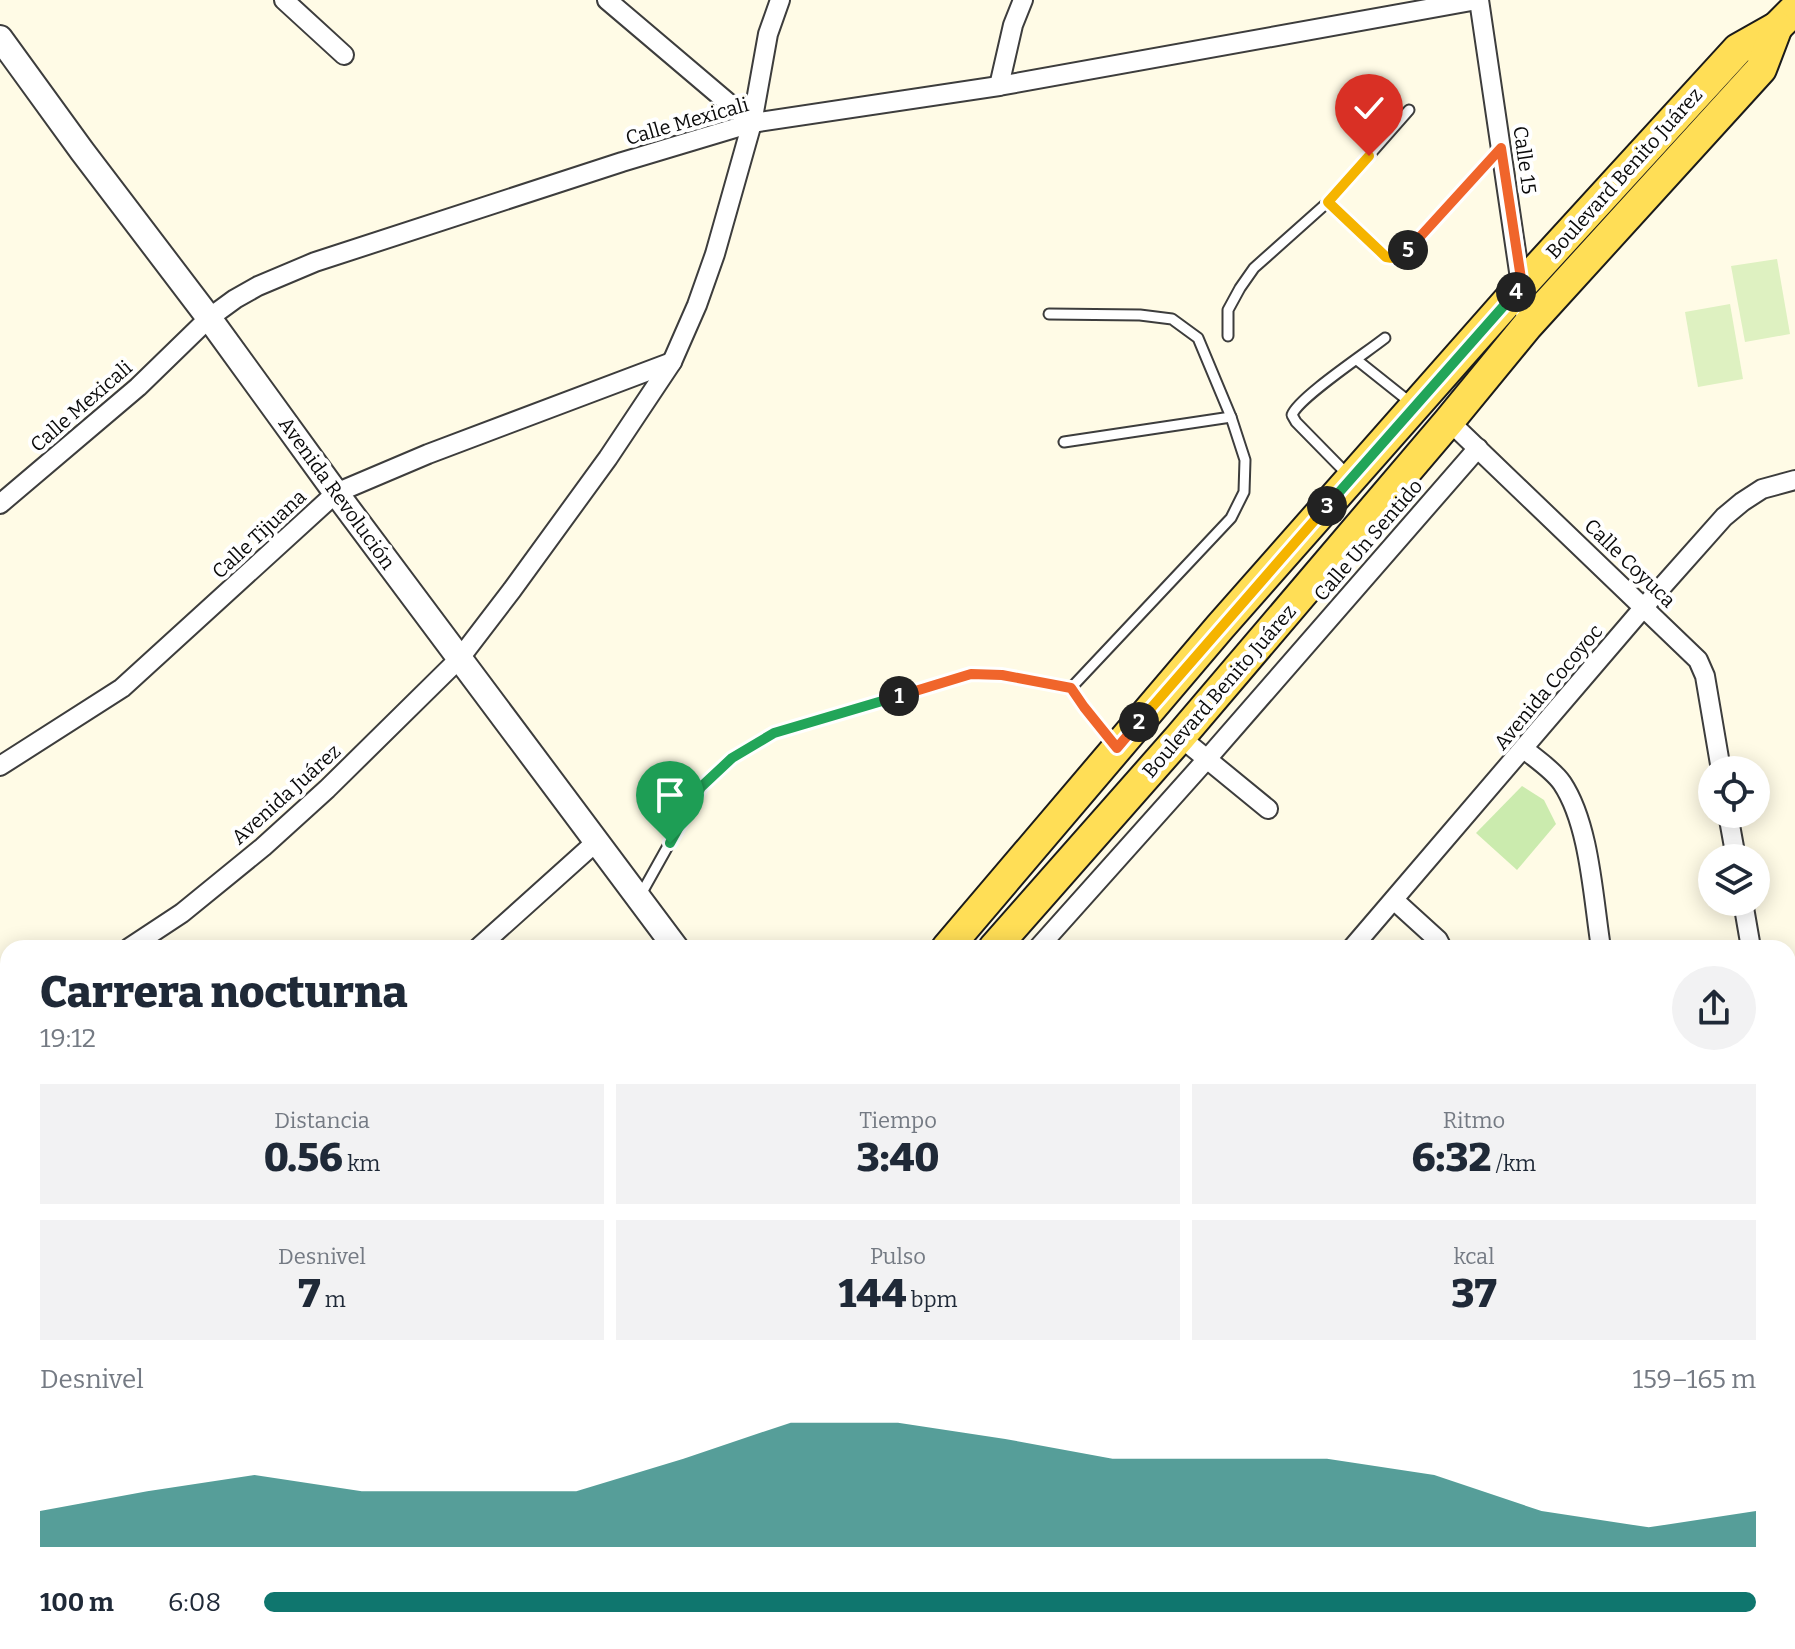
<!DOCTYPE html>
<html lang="es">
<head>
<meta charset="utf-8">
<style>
  :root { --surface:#fff; --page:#f2f2f3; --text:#1f2937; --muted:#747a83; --accent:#0f766e }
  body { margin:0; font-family:Bitter,serif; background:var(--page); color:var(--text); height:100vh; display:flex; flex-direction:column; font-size:30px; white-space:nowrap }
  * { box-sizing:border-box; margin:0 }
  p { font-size:26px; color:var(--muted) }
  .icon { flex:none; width:44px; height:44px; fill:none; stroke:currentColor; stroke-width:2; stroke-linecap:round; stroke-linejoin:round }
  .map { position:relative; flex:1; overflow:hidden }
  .side { position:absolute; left:0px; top:940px; width:1796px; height:710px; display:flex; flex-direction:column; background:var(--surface); border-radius:24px 24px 0 0; box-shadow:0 4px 20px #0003 }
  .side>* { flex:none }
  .controls { position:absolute; left:1698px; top:756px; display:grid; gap:16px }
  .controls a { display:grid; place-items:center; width:72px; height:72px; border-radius:50%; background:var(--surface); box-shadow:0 4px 20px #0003; font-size:40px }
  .pin { position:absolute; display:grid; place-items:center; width:68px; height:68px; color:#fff; margin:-82px -34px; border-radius:50% 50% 50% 0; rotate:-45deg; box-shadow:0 0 8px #0007 }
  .pin .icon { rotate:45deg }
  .km { position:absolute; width:40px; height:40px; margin:-20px; border-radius:50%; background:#222; color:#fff; font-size:22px; line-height:40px; text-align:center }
  .round { display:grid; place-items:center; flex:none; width:84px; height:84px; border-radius:42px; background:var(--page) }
  .headline { display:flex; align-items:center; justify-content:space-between; height:136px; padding:0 40px }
  h1 { font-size:44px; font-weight:800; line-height:60px }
  .stats { display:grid; grid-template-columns:repeat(3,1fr); gap:12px; height:136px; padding:8px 40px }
  .stats div { display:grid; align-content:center; border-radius:0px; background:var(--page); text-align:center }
  .stats b { font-size:40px; font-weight:800 }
  .stats small { font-size:22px; font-weight:400 }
  .stats p { font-size:22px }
  .chart { height:224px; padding:16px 40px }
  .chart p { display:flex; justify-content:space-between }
  .chart svg { width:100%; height:144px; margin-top:8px; fill:var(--accent); opacity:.7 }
  ul { padding:0 40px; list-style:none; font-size:26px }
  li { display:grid; grid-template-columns:128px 96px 1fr; align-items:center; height:60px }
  li i { height:20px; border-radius:10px; background:var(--accent) }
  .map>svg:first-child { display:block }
  .green { fill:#cbebae }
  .pitch { fill:#def1c1 }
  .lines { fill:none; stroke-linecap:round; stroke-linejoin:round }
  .service-casing { stroke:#3d3d3d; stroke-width:13 }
  .minor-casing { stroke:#3d3d3d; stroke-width:22 }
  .tertiary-casing { stroke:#3d3d3d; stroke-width:28 }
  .secondary-casing { stroke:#2c2c2c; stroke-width:30 }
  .primary-casing { stroke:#1b1b1b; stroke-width:34 }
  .service { stroke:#fff; stroke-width:9 }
  .minor { stroke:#fff; stroke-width:18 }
  .tertiary { stroke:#fff; stroke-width:24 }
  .secondary { stroke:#fff9a1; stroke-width:26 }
  .primary { stroke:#ffde56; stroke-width:30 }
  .split-1-casing { stroke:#fff; stroke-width:16 }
  .split-2-casing { stroke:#fff; stroke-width:16 }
  .split-3-casing { stroke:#fff; stroke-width:16 }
  .split-4-casing { stroke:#fff; stroke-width:16 }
  .split-5-casing { stroke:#fff; stroke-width:16 }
  .split-6-casing { stroke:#fff; stroke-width:16 }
  .split-1 { stroke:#22a559; stroke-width:10 }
  .split-2 { stroke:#f0652b; stroke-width:10 }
  .split-3 { stroke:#f5b400; stroke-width:10 }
  .split-4 { stroke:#22a559; stroke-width:10 }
  .split-5 { stroke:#f0652b; stroke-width:10 }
  .split-6 { stroke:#f5b400; stroke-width:10 }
  .labels { text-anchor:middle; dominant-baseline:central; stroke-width:8; stroke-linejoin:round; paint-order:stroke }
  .street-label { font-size:20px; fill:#0a0a0a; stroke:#fff }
</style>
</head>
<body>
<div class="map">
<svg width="1795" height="1649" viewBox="0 0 1795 1649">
  <rect width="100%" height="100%" fill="#fffbe6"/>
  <!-- green -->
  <path class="green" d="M1522,786L1544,800L1556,824L1517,870L1476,833Z"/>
  <!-- pitch -->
  <g class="pitch">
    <path d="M1777,259L1790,334L1745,342L1731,266Z"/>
    <path d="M1730,304L1743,379L1698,387L1685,312Z"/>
  </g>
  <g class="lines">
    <!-- service casing -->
    <g class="service-casing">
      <g id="service">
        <path d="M1328,202L1386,257L1396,259L1403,256L1499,150"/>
        <path d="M1049,314L1140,315L1172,319L1198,338L1231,417L1245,460L1244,492L1231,518L1071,688"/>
        <path d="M1228,336V310L1240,288L1254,268L1328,202L1409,110"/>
        <path d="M1357,360L1411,403"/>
        <path d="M1064,442L1231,417"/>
        <path d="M1349,476L1296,422L1292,415C1298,398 1366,353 1385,338"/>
        <path d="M640,896L701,787L732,758L774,733L971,674L1002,675L1071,688L1084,707L1114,744"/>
        <path d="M1664,1642L1665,1649"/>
      </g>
    </g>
    <!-- minor casing -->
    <g class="minor-casing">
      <g id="minor">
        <path d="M284,0L344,55"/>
        <path d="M607,0L752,123"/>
        <path d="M1479,0L1527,326"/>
        <path d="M999,86L1013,25L1023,0"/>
        <path d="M1449,421L1698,660L1705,676L1721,770"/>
        <path d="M0,504L138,387L209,318L235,299L258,286L315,262L622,162L752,123L999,86L1477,0"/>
        <path d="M1180,737L1268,809"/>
        <path d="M1524,749C1536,759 1553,770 1562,783C1590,825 1593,898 1601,948"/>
        <path d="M0,766L122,688L336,493L428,454L672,362"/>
        <path d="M1728,814L1736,858"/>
        <path d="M1394,900L1438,940L1442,948"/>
        <path d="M1743,902L1751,948"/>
        <path d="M129,948L182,913L263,847L327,789L460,658L512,590L608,458L672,362L697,305L715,254L752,123L768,34L780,0"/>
        <path d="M478,948L596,842"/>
        <path d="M1038,948L1207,759L1478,448"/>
        <path d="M1352,948L1644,607L1724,517L1742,502L1762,489L1795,480"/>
        <path d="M0,1007L8,1004"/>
        <path d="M1788,1163L1795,1205"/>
        <path d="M0,1239L8,1237"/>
        <path d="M0,1460L8,1458"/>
        <path d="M0,1590L8,1587"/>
        <path d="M741,1642V1649"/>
        <path d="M1018,1642L1019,1649"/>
        <path d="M1263,1642L1264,1649"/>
        <path d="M1467,1642V1649"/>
        <path d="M424,1649L430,1642"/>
        <path d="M1613,1649L1620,1642"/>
      </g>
    </g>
    <!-- tertiary casing -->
    <g class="tertiary-casing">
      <g id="tertiary">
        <path d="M0,38L82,151L209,318L336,493L676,948"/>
        <path d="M162,1649L243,1642"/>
      </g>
    </g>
    <!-- secondary casing -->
    <g class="secondary-casing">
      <path id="secondary" d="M1788,1442L1795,1440"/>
    </g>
    <!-- primary casing -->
    <g class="primary-casing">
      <g id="primary">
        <path d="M947,948L1220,627L1522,285L1738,49L1777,27L1795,9"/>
        <path d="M994,948L1180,737L1449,421L1527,326L1761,69L1777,27"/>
        <path d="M232,1643L241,1649"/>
        <path d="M339,1649L345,1642"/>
        <path d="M386,1649L393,1642"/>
      </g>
    </g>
    <!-- service -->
    <use href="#service" class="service"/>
    <!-- minor -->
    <use href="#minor" class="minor"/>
    <!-- tertiary -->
    <use href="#tertiary" class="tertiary"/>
    <!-- secondary -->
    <use href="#secondary" class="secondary"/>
    <!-- primary -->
    <use href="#primary" class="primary"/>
  </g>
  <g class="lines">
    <!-- split-1 casing -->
    <g class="split-1-casing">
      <path id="split-1" d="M670,843L701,787L732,758L774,733L899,696"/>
    </g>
    <!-- split-2 casing -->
    <g class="split-2-casing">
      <path id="split-2" d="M899,696L971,674L1002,675L1071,688L1084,707L1117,748L1139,722"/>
    </g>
    <!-- split-3 casing -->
    <g class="split-3-casing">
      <path id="split-3" d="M1139,722L1327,506"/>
    </g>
    <!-- split-4 casing -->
    <g class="split-4-casing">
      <path id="split-4" d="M1327,506L1516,292"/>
    </g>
    <!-- split-5 casing -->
    <g class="split-5-casing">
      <path id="split-5" d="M1408,250L1501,148L1522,285L1516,292"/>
    </g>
    <!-- split-6 casing -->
    <g class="split-6-casing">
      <path id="split-6" d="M1369,156L1328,202L1386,257C1397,259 1401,258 1408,250"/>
    </g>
    <!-- split-1 -->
    <use href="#split-1" class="split-1"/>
    <!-- split-2 -->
    <use href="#split-2" class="split-2"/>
    <!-- split-3 -->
    <use href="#split-3" class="split-3"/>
    <!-- split-4 -->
    <use href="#split-4" class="split-4"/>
    <!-- split-5 -->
    <use href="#split-5" class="split-5"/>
    <!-- split-6 -->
    <use href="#split-6" class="split-6"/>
  </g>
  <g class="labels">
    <!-- street labels -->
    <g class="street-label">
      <text transform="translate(687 121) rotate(-16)">Calle Mexicali</text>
      <text transform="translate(1525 160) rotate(82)">Calle 15</text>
      <text transform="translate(1624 173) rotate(-48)">Boulevard Benito Juárez</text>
      <text transform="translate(81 406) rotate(-41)">Calle Mexicali</text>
      <text transform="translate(337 493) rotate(54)">Avenida Revolución</text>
      <text transform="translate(259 534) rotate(-43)">Calle Tijuana</text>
      <text transform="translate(1368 540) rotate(-49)">Calle Un Sentido</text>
      <text transform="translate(1630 563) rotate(44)">Calle Coyuca</text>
      <text transform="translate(1548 687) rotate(-50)">Avenida Cocoyoc</text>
      <text transform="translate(1219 691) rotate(-49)">Boulevard Benito Juárez</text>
      <text transform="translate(286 794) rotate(-42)">Avenida Juárez</text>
    </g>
  </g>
</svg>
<div class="controls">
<a><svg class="icon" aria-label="locate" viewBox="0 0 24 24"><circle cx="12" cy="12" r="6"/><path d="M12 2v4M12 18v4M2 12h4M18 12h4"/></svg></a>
<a><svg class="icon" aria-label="layers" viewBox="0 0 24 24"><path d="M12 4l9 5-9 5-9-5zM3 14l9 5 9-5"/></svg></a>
</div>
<div class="pin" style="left:670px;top:843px;background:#1e9e55"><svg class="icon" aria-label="arrive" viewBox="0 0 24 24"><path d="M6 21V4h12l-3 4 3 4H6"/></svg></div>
<div class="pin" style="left:1369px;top:156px;background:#d93025"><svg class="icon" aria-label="check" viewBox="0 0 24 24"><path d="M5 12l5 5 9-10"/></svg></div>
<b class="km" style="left:899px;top:696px">1</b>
<b class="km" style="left:1139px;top:722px">2</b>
<b class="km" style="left:1327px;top:506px">3</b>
<b class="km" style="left:1516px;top:292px">4</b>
<b class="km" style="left:1408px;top:250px">5</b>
<section class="side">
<div class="headline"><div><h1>Carrera nocturna</h1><p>19:12</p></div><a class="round"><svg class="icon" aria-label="share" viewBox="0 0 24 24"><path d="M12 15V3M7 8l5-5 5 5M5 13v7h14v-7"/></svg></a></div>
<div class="stats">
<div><p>Distancia</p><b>0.56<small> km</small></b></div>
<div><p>Tiempo</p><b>3:40</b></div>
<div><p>Ritmo</p><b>6:32<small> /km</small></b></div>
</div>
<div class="stats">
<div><p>Desnivel</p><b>7<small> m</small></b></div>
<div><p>Pulso</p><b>144<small> bpm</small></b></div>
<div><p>kcal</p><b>37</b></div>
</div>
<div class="chart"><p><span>Desnivel</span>159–165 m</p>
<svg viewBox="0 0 160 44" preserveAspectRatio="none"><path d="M0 44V33L10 27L20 22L30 27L40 27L50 27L60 17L70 6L80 6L90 11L100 17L110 17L120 17L130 22L140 33L150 38L160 33V44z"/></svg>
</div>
<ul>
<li><b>100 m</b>6:08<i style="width:100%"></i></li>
</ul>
</section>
</div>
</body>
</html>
